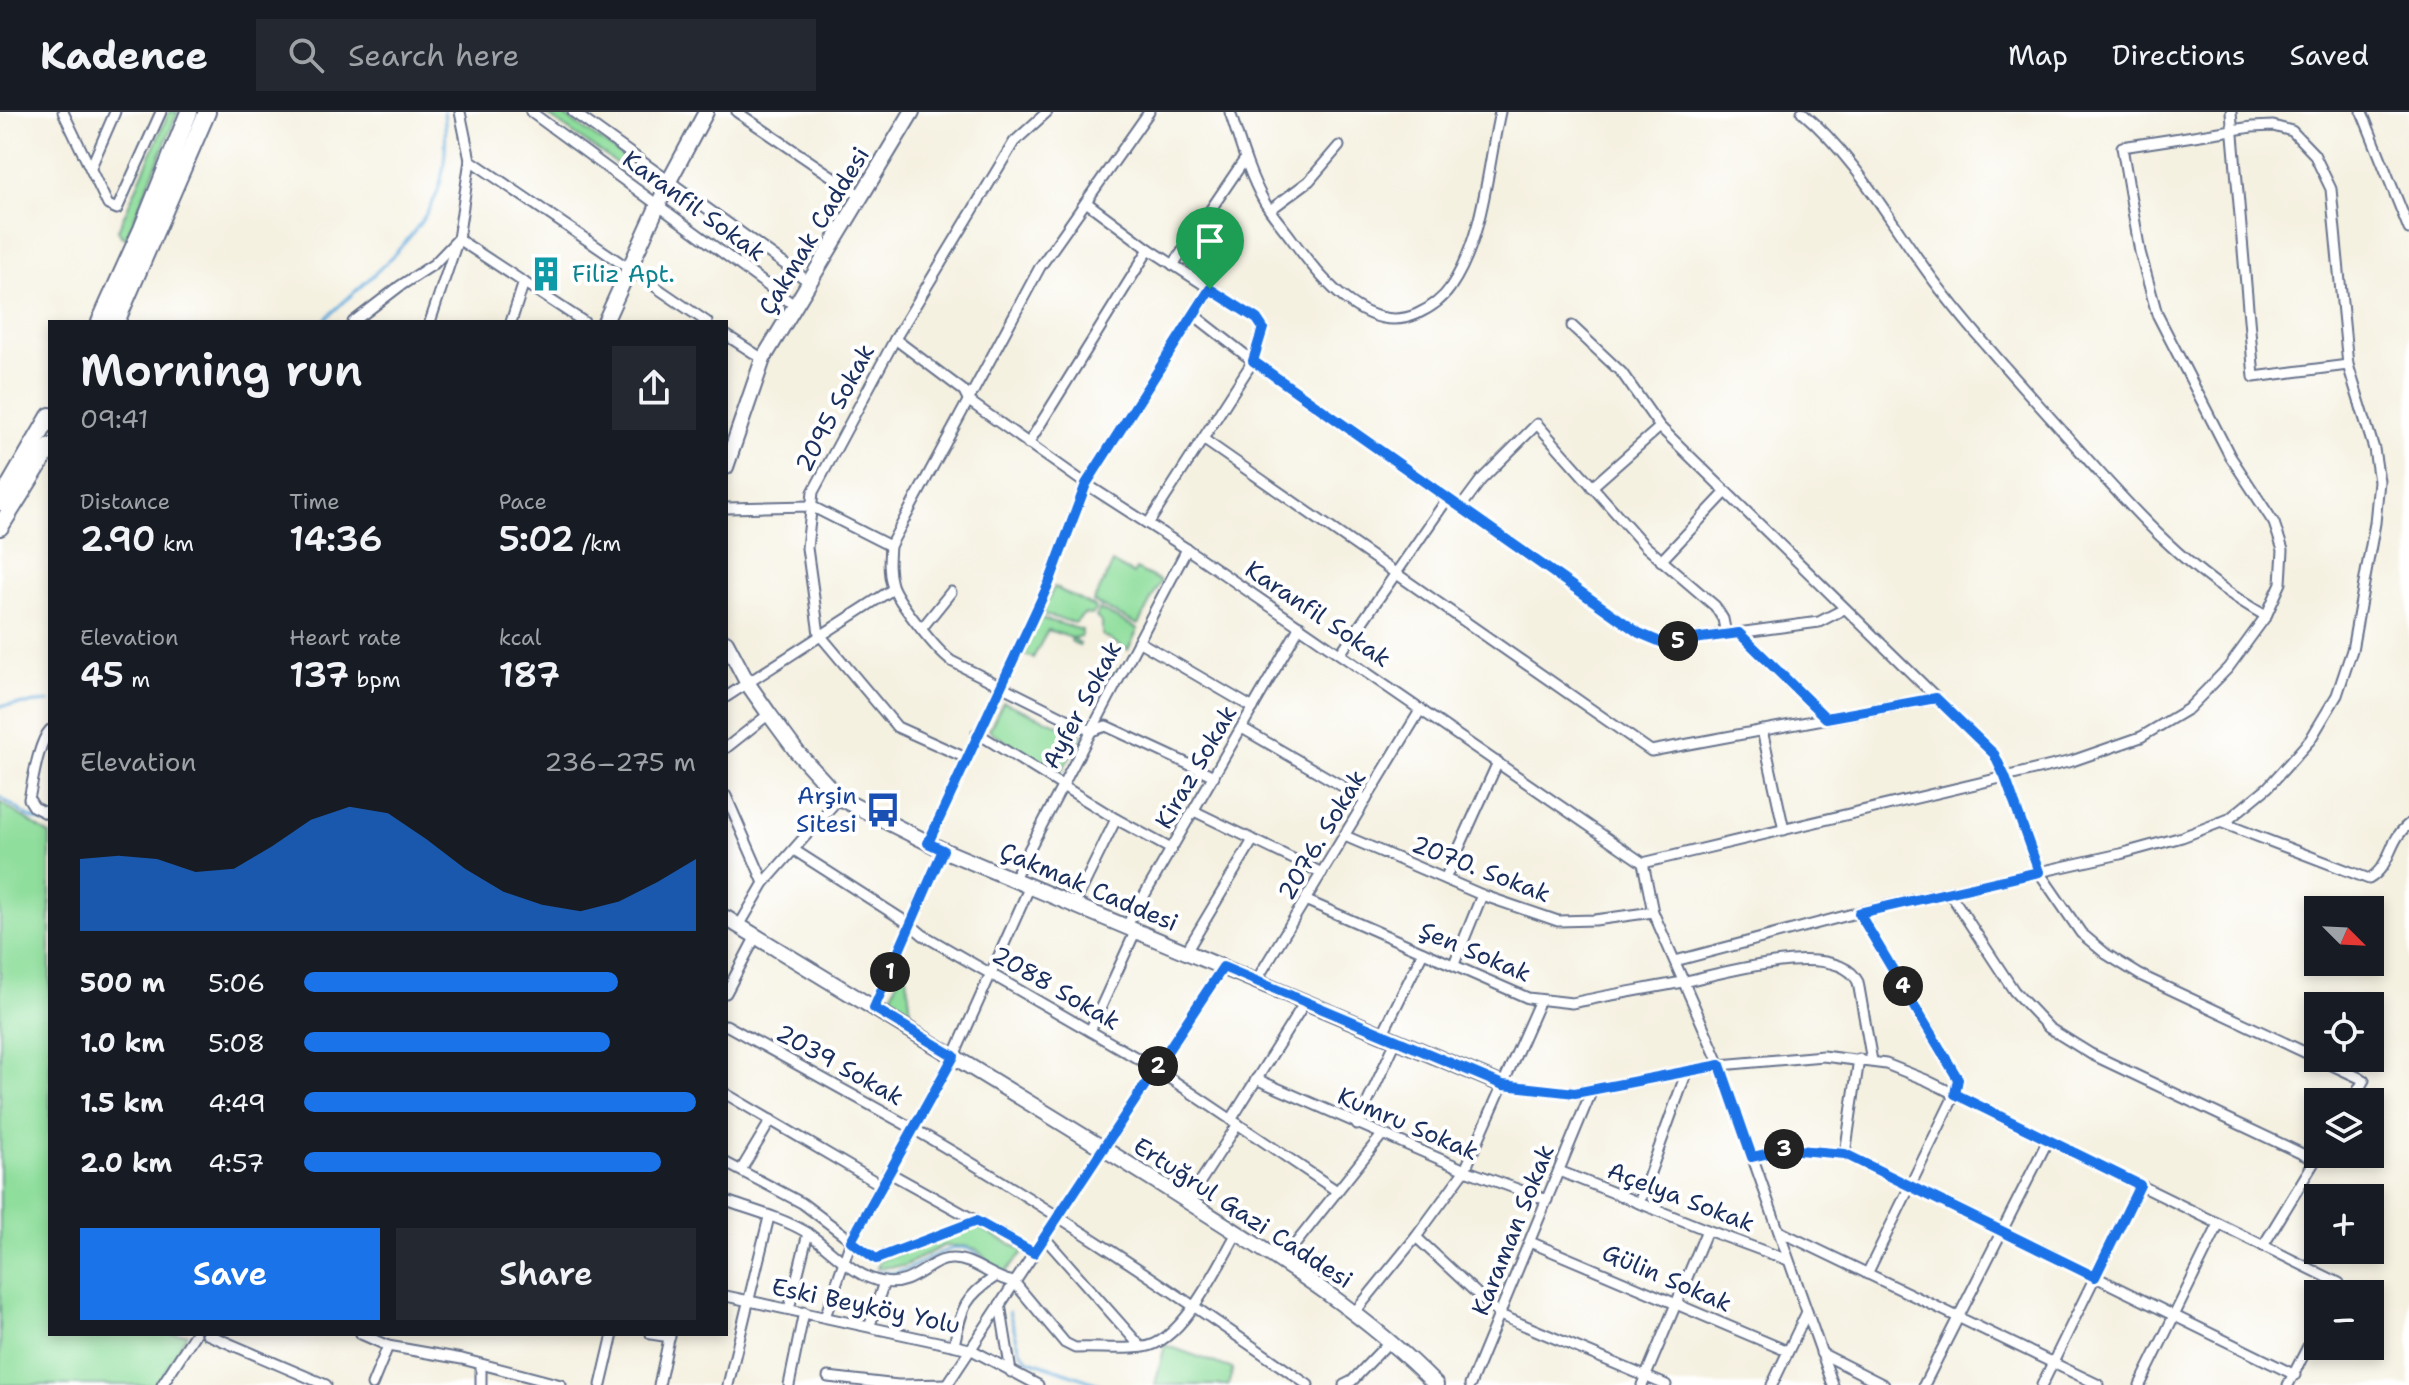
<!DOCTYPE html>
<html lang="en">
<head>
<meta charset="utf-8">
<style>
  :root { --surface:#171b24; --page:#242831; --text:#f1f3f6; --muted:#9ea1a6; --line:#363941; --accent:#1a73e8 }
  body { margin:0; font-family:"Shantell Sans",sans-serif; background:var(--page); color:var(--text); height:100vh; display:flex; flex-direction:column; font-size:30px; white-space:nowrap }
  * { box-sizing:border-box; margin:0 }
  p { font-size:26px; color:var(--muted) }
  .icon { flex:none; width:44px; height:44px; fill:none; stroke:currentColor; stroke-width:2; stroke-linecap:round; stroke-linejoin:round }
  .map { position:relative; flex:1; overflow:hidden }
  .sheet { position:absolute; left:48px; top:208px; width:680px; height:1016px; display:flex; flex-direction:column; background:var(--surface); border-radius:0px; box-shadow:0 4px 12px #0003 }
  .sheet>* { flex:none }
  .needle { width:52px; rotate:114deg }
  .fabs { position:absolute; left:2304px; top:784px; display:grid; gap:16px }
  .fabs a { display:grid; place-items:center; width:80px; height:80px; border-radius:0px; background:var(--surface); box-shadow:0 4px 12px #0003; font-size:40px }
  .pin { position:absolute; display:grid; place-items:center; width:68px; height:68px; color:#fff; margin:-82px -34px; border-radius:50% 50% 50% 0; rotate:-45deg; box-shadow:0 0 8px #0007 }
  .pin .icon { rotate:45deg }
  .km { position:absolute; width:40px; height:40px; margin:-20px; border-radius:50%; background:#222; color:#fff; font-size:22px; line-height:40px; text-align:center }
  .round { display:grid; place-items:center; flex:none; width:84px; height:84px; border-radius:0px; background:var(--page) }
  .overview { display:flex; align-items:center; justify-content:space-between; height:136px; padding:0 32px }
  h1 { font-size:44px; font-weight:600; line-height:60px }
  .figures { display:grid; grid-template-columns:repeat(3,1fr); gap:12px; height:136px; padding:8px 32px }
  .figures div { display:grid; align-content:center }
  .figures b { font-size:34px; font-weight:600 }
  .figures small { font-size:22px; font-weight:400 }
  .figures p { font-size:22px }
  .chart { height:224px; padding:16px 32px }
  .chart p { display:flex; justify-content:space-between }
  .chart svg { width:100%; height:144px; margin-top:8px; fill:var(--accent); opacity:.7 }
  .action { display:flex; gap:16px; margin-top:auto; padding:16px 32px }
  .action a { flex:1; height:92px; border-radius:0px; background:var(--accent); color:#fff; font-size:32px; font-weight:600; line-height:92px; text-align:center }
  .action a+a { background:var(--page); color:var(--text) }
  ul { padding:0 32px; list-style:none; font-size:26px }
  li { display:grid; grid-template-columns:128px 96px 1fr; align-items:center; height:60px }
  li i { height:20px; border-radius:10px; background:var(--accent) }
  header { display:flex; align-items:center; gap:48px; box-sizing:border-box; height:112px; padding:0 40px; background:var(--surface); border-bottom:2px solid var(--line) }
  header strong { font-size:38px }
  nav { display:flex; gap:44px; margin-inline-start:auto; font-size:28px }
  .search { width:560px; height:72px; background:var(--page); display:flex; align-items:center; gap:20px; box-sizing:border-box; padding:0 28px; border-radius:0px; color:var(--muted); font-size:30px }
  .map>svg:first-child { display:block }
  .green { fill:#8fde9c; stroke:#55867d; stroke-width:2 }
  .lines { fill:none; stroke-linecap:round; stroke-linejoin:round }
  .stream { stroke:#66addd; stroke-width:3 }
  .street-casing { stroke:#67738c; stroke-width:13 }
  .secondary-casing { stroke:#67738c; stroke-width:18 }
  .highway-casing { stroke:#67738c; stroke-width:20 }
  .street { stroke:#fff; stroke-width:9 }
  .secondary { stroke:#fff; stroke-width:14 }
  .highway { stroke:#fff; stroke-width:16 }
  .route-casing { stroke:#fff; stroke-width:16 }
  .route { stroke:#1a73e8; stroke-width:10 }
  .labels { text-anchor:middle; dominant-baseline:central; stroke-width:8; stroke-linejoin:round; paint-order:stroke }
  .street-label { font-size:24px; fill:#1b2f5e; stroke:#fff }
  .culture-label { font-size:24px; fill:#0d838f; stroke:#fff; text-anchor:start }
  .transit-label { font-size:24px; fill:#164399; stroke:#fff; text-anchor:end }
</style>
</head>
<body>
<header>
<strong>Kadence</strong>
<div class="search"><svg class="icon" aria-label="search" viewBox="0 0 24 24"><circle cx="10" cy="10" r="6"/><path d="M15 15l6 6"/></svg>Search here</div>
<nav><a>Map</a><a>Directions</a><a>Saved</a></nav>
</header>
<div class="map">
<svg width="2409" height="1273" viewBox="0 0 2409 1273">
  <rect width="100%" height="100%" fill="#fff"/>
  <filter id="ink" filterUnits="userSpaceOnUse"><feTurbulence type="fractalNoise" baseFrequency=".0125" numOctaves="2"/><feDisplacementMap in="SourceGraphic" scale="16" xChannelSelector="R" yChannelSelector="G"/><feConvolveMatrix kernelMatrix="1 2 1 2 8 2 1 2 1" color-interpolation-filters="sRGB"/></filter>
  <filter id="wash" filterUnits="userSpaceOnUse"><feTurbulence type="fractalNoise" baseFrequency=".006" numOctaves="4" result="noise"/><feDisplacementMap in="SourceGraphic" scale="32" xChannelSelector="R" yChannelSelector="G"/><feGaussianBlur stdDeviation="1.8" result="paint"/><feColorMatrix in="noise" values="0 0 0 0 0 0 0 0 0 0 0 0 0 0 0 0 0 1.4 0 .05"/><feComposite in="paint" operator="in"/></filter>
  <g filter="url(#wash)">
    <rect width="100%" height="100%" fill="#f5f1e1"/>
    <!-- green -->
    <g class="green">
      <path d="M169,0H178L128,122L126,126L121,124L118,118Z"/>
      <path d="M543,0H559L621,43L624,47L623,51L617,52Z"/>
      <path d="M1113,451L1133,462L1136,457L1161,469L1138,513L1093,490Z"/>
      <path d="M1054,475L1096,496L1092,503L1084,502L1075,511L1041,502Z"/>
      <path d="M1099,497L1138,517L1128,538L1102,523V511L1096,505Z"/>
      <path d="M1040,506L1082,518L1081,524L1073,526L1080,532L1079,534L1071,529L1072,526L1048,518L1033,546L1023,542Z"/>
      <path d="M1003,590L1081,622L1082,625L1058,665L989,618Z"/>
      <path d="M0,690L50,723V1222H187L157,1273H0Z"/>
      <path d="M903,856L906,857L911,900L890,887Z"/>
      <path d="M976,1114L1024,1139L1003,1163L976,1137L964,1134H943L904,1154L877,1156L880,1148Z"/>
      <path d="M1165,1233L1233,1257L1228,1273H1155Z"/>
    </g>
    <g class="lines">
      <!-- stream -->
      <g class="stream">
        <path d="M322,210C360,173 411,136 435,86C446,62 447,26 444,0"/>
        <path d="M0,594L50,590"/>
        <path d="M0,685L29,705L50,713"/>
        <path d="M878,1160C886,1161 894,1162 903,1159C926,1152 968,1113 985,1155"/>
        <path d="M1009,1200L1020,1238L1027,1247L1101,1273"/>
      </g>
    </g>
  </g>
  <g filter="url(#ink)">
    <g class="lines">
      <!-- street casing -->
      <g class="street-casing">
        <g id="street">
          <path d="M63,0L108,93L117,97L161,0"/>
          <path d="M531,0L794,193"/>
          <path d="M573,0L808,169"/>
          <path d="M737,0L861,84"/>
          <path d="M1149,0L1040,155L890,434C889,447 888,460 892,473C898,490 936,538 951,549L1091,619L1106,614L1214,664"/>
          <path d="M1230,0C1240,31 1249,63 1265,91C1273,104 1283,115 1291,126C1317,162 1365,225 1417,202C1430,196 1442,188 1450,176C1484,126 1487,57 1500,0"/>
          <path d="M1802,0C1861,50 1897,123 1944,182C1981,230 2023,275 2064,321C2126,390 2183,458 2266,504"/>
          <path d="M2231,0L2254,265L2348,253"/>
          <path d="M2362,0L2409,117"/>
          <path d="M470,48L707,210"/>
          <path d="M91,55L115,0"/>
          <path d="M1086,90L1149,137L1257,207L1263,216L1253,249L1148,412"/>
          <path d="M1270,98L1309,69L1339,34"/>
          <path d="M1173,153L1245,47"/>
          <path d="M1194,203L1253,249L1639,521L1663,531L1819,510L1844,497"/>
          <path d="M353,210L400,174L434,152L458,127L584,210"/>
          <path d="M430,210L458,127L470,48L460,0"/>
          <path d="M511,210L524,170"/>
          <path d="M1572,214L1622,261L1660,315L1994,642L2005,665L2039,760L2081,821L2106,842L2140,863L2364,968L2351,990"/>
          <path d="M726,223L763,247"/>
          <path d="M895,227L964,279L969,289L1086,372L1187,437L1643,751"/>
          <path d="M1203,327L1651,639L1936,586"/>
          <path d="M1028,332L1149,137"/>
          <path d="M1592,375L1660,315"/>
          <path d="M1461,395L1481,368L1537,312L1645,434L1715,494L1723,507L1726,522"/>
          <path d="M726,396L811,394L890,434"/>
          <path d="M1661,449L1726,380"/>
          <path d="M922,516L951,480"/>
          <path d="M1739,521L1826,606"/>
          <path d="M1138,529L1253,596"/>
          <path d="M1340,542L1448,386"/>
          <path d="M726,585L893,477"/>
          <path d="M1242,616L1366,688"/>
          <path d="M50,618C38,631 33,669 29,687L34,695L50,703"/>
          <path d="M1762,618L1784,718"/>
          <path d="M977,621L1116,707L1171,737"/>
          <path d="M726,636L769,602"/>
          <path d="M966,646L897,615L819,522L807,436L813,380L895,227L1014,30L1047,0"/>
          <path d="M726,684L764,771"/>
          <path d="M1194,699L1322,761"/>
          <path d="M2220,710L2369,767C2392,753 2388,728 2409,712"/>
          <path d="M1345,724L1482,783L1558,809L1595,808L1653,800"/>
          <path d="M928,731L1049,471L1086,372L1210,177"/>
          <path d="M794,738L911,813L923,823L1156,957L1337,1079"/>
          <path d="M1643,751L2072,649L2141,625L2188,597L2228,556L2266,504L2281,471L2283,438L2274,411L2230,344L2157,202L2140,140L2122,35L2252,15L2273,14L2292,19L2314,42L2331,77L2348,253L2374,337L2379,369L2375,411L2352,538L2337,583L2310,628L2268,675L2229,707L2182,725L2120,742L1864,799L1675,849"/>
          <path d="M1643,751L1653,800L1720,953L1833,1273"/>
          <path d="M1445,767L1498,650"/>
          <path d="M1013,768L1187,437"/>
          <path d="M1949,780L2014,879L2049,916L2091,942L2315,1048"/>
          <path d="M1305,788L1528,886L1572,891C1609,883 1646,877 1682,870C1719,862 1837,826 1858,870L1872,949"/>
          <path d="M1074,793L1116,707"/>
          <path d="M1859,801L1958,967L1955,982L1867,1162"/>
          <path d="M739,814L764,771L839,686"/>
          <path d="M1126,815L1300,514"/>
          <path d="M1186,840L1253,728"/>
          <path d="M1454,852L1482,783"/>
          <path d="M1256,869L1421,597"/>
          <path d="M726,881L756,824"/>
          <path d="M874,896L943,738"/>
          <path d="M726,913C788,947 850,981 912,1016C1048,1094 1179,1183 1308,1273"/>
          <path d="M1090,919L1136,818"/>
          <path d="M1382,923L1423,840"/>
          <path d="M1256,967L1465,1058L1547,1088"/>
          <path d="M1503,973L1575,981L1720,953L1823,944L1886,952L1926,968L2339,1171L2334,1182"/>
          <path d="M726,982L881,1073"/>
          <path d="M1231,1008L1305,890"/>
          <path d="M1357,1013L1396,929"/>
          <path d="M1845,1042L1859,947"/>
          <path d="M1752,1045L1787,1037L1845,1042L2295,1263"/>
          <path d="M726,1051L802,1091L876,1147L976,1109"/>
          <path d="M741,1058L771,1008"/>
          <path d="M1559,1059L1707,1118L1788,1148"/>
          <path d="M888,1060L1034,1141"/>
          <path d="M726,1089C752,1098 782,1106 806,1120C831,1136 853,1165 883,1170C913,1176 929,1147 951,1147C974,1146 992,1167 1014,1170L1065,1231L1075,1236C1098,1235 1122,1238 1144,1235C1183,1230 1219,1152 1237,1121"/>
          <path d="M1187,1090L1238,1012"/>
          <path d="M1639,1091L1687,959"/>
          <path d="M1779,1119L2099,1273"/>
          <path d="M1044,1125L1141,1235"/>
          <path d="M1416,1125L1500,1203L1666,1273"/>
          <path d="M1530,1130L1787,1239"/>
          <path d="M2263,1134L2319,1042"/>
          <path d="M1281,1150L1382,1023"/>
          <path d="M726,1184L970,1237L1038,1273"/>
          <path d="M1000,1192L1011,1260"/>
          <path d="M789,1197L808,1121"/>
          <path d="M1355,1200L1416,1125L1465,1058L1540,888"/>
          <path d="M825,1205L851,1129L954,944L1030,774"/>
          <path d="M870,1213L884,1170"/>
          <path d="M207,1222L326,1273"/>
          <path d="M361,1222L388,1234L462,1247L561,1273"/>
          <path d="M651,1222L670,1225"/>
          <path d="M954,1233C962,1197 963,1186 995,1165"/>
          <path d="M1821,1241L1884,1273"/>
          <path d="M828,1265L898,1273"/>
          <path d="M162,1273L195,1222"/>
          <path d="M372,1273L388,1234"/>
          <path d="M481,1273V1254"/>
          <path d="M601,1273L613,1222"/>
          <path d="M659,1273L670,1222"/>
          <path d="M728,1273L769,1105"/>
          <path d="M789,1273L804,1200"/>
          <path d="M900,1273L948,1272"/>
          <path d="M947,1273L1223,855"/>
          <path d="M1344,1273L1352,1269L1390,1229"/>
          <path d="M1470,1273L1592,978"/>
          <path d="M1642,1273L1707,1118"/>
          <path d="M1772,1273L1807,1200"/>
          <path d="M1924,1273L2048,1028"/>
          <path d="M2042,1273L2140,1073"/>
          <path d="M2140,1273L2219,1112"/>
          <path d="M2288,1273L2318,1215"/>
        </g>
      </g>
      <!-- secondary casing -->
      <g class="secondary-casing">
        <g id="secondary">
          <path d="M605,210L669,69L706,0"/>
          <path d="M726,355L763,247L912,0"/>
          <path d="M726,530L748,572L769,602L797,640L839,686L943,738L1503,973"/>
          <path d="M726,806C871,895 1017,982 1162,1073C1257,1134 1357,1192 1436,1273"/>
        </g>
      </g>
      <!-- highway casing -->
      <g class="highway-casing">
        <g id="highway">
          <path d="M100,210L142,117L189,0"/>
          <path d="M116,210L207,0"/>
          <path d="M0,390L50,304"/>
          <path d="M0,415L50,335"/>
        </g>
      </g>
      <!-- street -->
      <use href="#street" class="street"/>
      <!-- secondary -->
      <use href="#secondary" class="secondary"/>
      <!-- highway -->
      <use href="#highway" class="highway"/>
    </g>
  </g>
  <g class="lines" filter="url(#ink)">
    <!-- route casing -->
    <g class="route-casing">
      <path id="route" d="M1210,177L1257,207L1263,216L1253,249L1639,521L1663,531L1739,521L1826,606L1936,586L1994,642L2005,665L2039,760L1859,801L1958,967L1955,982L2140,1073L2095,1165L1845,1042L1787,1037L1752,1045L1720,953L1575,981L1503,973L1223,855L1034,1141L976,1109L876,1147L851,1129L954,944L874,896L943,738L928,731L1049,471L1086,372Z"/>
    </g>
    <!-- route -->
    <use href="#route" class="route"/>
  </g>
  <!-- icons -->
  <defs>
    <g id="building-bare" transform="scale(2.76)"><path d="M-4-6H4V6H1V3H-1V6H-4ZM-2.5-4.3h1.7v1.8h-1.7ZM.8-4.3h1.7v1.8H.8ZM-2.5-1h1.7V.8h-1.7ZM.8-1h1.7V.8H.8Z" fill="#0f9aa8" stroke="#fff" stroke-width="2.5" paint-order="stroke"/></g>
    <g id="bus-bare" transform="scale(2.76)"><path d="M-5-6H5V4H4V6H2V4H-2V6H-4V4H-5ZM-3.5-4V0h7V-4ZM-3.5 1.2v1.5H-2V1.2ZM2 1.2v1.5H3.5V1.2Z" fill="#1a4fb4" stroke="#fff" stroke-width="2.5" paint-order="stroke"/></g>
  </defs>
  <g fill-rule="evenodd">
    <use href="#building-bare" x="546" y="162"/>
    <use href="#bus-bare" x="883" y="698"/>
  </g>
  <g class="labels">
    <!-- street labels -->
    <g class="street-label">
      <text transform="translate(694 94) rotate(36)">Karanfil Sokak</text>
      <text transform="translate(814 119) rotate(-59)">Çakmak Caddesi</text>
      <text transform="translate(835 296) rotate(-62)">2095 Sokak</text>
      <text transform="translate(1318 502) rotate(34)">Karanfil Sokak</text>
      <text transform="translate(1082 593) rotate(-62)">Ayfer Sokak</text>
      <text transform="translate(1196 655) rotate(-60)">Kiraz Sokak</text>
      <text transform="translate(1322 723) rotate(-59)">2076. Sokak</text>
      <text transform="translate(1481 757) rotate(21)">2070. Sokak</text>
      <text transform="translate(1089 775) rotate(23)">Çakmak Caddesi</text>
      <text transform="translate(1475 840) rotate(23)">Şen Sokak</text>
      <text transform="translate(1056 876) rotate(30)">2088 Sokak</text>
      <text transform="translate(840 953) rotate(29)">2039 Sokak</text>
      <text transform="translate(1408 1012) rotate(23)">Kumru Sokak</text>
      <text transform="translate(1681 1085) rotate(21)">Açelya Sokak</text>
      <text transform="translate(1243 1101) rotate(33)">Ertuğrul Gazi Caddesi</text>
      <text transform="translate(1513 1118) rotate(-68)">Karaman Sokak</text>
      <text transform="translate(1667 1166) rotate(23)">Gülin Sokak</text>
      <text transform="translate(866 1194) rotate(12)">Eski Beyköy Yolu</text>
    </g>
    <!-- culture labels -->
    <g class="culture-label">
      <text x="572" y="162">Filiz Apt.</text>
    </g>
    <!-- transit labels -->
    <g class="transit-label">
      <text x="857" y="684">Arşin<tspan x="857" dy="28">Sitesi</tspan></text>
    </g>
  </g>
</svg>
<div class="fabs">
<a><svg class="needle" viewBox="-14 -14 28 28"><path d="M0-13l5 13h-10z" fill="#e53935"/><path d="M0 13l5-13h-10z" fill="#9ea1a6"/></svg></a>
<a><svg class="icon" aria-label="locate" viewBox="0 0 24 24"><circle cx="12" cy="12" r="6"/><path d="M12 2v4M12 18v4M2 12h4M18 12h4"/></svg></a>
<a><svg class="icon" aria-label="layers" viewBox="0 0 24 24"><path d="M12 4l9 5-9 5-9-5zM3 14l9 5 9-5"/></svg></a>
<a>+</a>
<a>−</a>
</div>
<div class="pin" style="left:1210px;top:177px;background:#1e9e55"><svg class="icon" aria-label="arrive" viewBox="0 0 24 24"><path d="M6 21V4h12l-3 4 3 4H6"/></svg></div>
<b class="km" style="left:890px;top:860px">1</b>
<b class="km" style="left:1158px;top:954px">2</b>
<b class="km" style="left:1784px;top:1037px">3</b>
<b class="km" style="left:1903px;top:874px">4</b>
<b class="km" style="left:1678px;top:529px">5</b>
<section class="sheet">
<div class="overview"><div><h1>Morning run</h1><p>09:41</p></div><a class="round"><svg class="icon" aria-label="share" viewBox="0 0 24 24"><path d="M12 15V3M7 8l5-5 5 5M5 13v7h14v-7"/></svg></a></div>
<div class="figures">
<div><p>Distance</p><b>2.90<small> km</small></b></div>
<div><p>Time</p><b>14:36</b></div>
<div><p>Pace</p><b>5:02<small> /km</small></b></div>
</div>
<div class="figures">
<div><p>Elevation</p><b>45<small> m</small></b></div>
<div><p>Heart rate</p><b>137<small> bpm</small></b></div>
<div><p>kcal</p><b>187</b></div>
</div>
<div class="chart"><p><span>Elevation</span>236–275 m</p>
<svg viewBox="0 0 160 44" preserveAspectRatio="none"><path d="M0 44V22L10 21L20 22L30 26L40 25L50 18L60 10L70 6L80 8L90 16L100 25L110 32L120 36L130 38L140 35L150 29L160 22V44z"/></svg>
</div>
<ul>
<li><b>500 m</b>5:06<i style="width:80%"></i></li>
<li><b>1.0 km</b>5:08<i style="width:78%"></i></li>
<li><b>1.5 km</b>4:49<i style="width:100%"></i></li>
<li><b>2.0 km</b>4:57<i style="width:91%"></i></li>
</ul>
<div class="action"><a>Save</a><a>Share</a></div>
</section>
</div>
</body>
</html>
